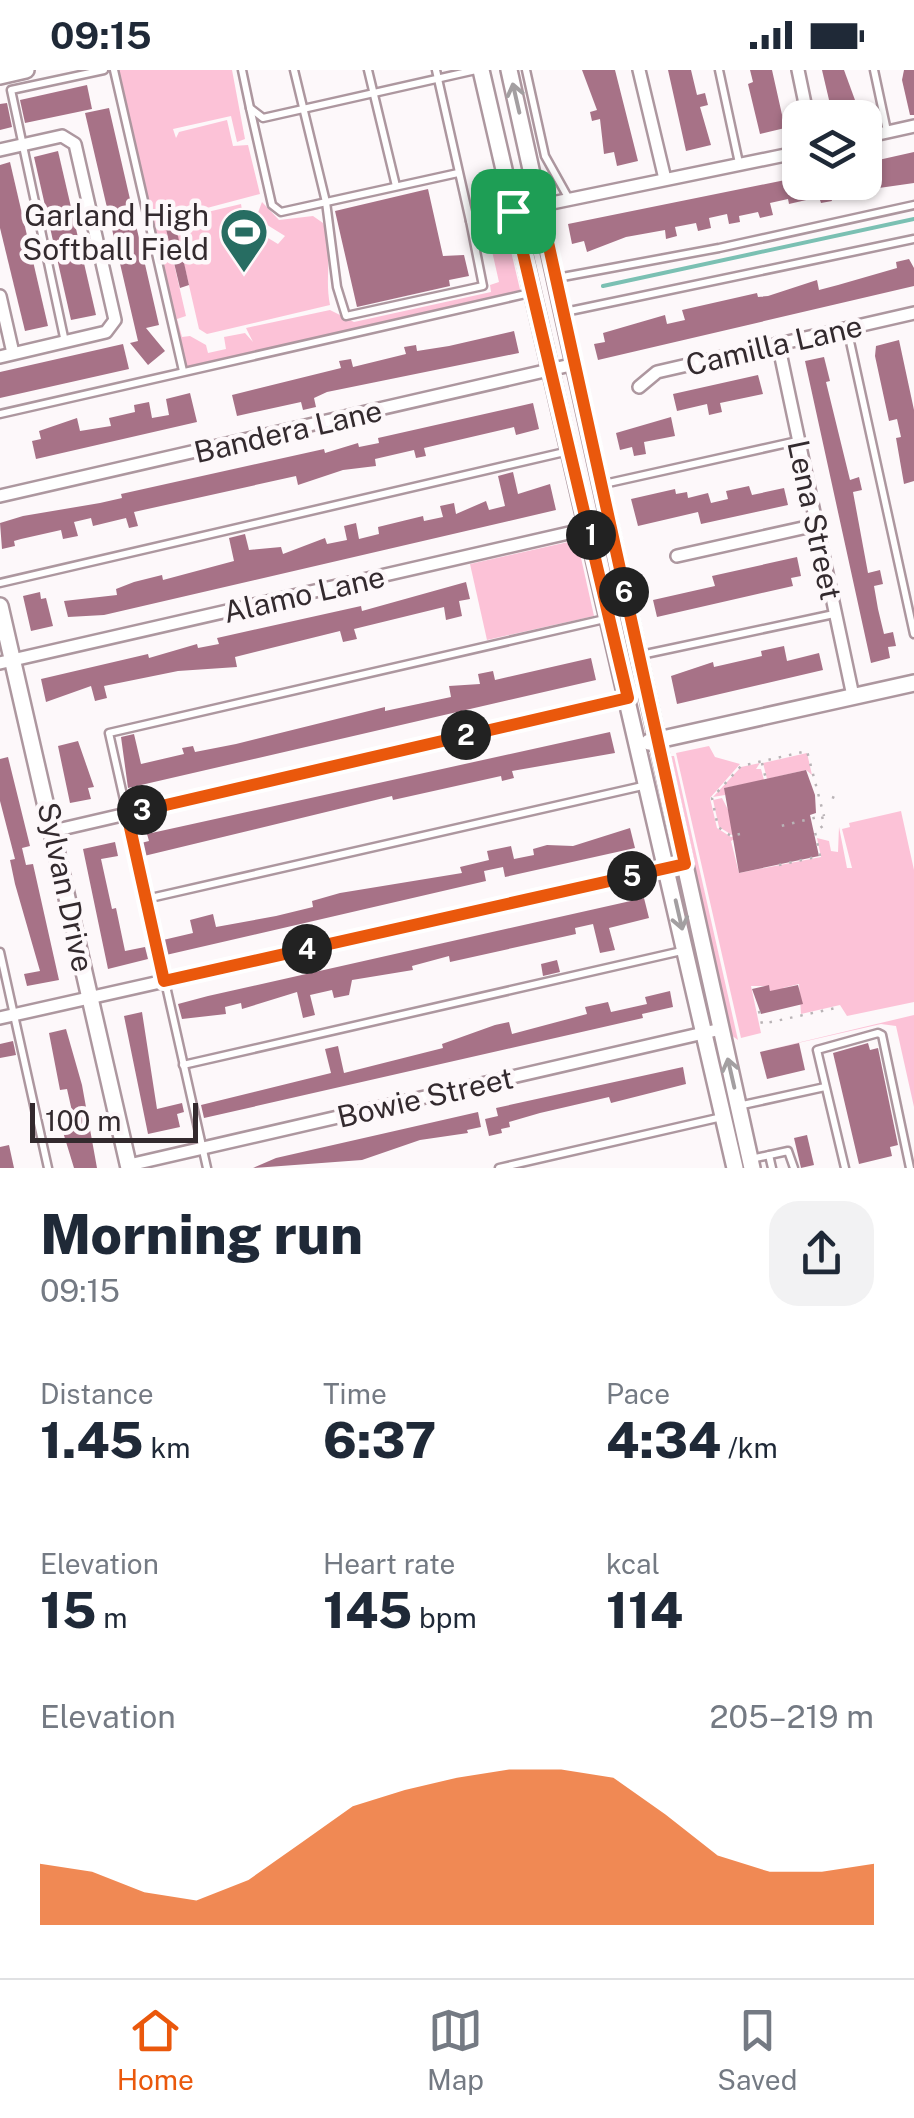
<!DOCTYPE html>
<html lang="en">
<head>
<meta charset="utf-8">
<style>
  :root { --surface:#fff; --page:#f2f2f3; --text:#1f2937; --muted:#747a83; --line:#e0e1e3; --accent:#ea580c }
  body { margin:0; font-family:"Public Sans",sans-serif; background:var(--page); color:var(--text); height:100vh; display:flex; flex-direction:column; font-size:38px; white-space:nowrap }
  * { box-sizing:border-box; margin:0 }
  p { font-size:32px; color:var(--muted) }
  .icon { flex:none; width:55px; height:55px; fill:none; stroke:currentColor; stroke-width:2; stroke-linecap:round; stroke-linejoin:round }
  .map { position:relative; height:1098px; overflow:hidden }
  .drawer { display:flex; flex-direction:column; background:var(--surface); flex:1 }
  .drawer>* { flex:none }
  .buttons { position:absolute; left:782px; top:30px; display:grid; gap:20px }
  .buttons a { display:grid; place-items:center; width:100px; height:100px; border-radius:20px; background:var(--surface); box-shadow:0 2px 8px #0004; font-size:50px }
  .scale { position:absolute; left:30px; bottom:25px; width:168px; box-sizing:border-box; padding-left:10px; border:5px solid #332a2e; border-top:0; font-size:28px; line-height:35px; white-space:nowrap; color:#332a2e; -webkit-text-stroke:8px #fdf8fa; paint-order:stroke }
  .pin { position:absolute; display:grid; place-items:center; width:85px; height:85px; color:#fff; margin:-42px; border-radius:20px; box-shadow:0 5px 15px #0006 }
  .km { position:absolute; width:50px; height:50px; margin:-25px; border-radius:50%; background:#222; color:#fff; font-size:28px; line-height:50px; text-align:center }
  .round { display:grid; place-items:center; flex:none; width:105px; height:105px; border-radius:30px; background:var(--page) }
  .head { display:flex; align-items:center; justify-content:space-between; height:170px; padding:0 40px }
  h1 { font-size:55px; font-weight:800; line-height:75px }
  .metrics { display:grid; grid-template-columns:repeat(3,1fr); gap:15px; height:170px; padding:10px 40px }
  .metrics div { display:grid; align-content:center }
  .metrics b { font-size:50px; font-weight:800 }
  .metrics small { font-size:28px; font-weight:400 }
  .metrics p { font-size:28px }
  .chart { height:280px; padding:20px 40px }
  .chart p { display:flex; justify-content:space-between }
  .chart svg { width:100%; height:180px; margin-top:10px; fill:var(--accent); opacity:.7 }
  .status { display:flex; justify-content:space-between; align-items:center; height:70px; padding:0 50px; background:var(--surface); direction:ltr }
  .status svg { height:28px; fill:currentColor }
  .tabs { display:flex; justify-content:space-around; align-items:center; height:140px; border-top:2px solid var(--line); background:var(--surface); font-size:28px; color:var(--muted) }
  .tabs a { display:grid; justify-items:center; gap:5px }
  .tabs .current { color:var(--accent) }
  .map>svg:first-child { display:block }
  .green { fill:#fcc2d7 }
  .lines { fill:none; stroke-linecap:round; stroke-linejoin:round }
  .stream { stroke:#7bc0b3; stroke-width:4 }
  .building { fill:#a77287 }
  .lane-casing { stroke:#ad979f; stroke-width:11 }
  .street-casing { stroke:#ad979f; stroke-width:16 }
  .secondary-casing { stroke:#ad979f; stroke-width:20 }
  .path { stroke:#b9b3b6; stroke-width:2.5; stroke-dasharray:2.5 8; stroke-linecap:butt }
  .lane { stroke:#fff; stroke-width:6 }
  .street { stroke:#fff; stroke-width:11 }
  .secondary { stroke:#fff; stroke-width:15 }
  .oneway { stroke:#a39fa1 }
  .route-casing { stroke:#fff; stroke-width:20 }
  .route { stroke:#ea580c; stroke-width:12 }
  .labels { text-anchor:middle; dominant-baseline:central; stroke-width:9; stroke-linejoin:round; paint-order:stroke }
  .poi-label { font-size:30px; fill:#332a2e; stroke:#fdf8fa; text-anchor:end }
  .street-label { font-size:30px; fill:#332a2e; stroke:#fdf8fa }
</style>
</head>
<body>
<div class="status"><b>09:15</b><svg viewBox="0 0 49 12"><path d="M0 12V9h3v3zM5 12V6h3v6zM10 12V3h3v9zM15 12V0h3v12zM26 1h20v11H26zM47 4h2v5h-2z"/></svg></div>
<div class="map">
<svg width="914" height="1098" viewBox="0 0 914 1098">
  <rect width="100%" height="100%" fill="#fdf8fa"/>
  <!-- green -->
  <g class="green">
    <path d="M118,0H232L245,69L237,72L231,46L173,59L176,68L179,62L227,50L233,76L248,75L260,124L173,147L169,145L164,150L186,246L177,249L182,267L190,266L206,275L208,283L226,279L224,267L245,263L253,272L246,258L330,240L354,252L491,222L490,215L499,212L492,181L483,182L480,166L493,155L505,156L522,228L187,306Z"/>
    <path d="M262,132L279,150L313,146L323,153C334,185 324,205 330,235L207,264L199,259L174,150L241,134L242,140L252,144L248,156L278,174L285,166L256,148Z"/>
    <path d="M577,470L594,546L487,570L470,494Z"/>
    <path d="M709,676L715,687L740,694L710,728L717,758L731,767L741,765L731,771L739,803L821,787L817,768L829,771L831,781L838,782L839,757L847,798H852L842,759L850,757L849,753L901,741L914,800V932L847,946L840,935L801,944L799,914L783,918L786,932L773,935L769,916H751L761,963L741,968L676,683Z"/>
    <path d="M807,683L812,705L806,700L767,709L763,693Z"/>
    <path d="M671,686H674L738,970L731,965Z"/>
    <path d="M760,693L756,699H761L764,710L725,718V725L713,727L741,697Z"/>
    <path d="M722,728L740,763L732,765L719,757L713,730Z"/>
    <path d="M914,945V1037L896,956L881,954L759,982Z"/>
  </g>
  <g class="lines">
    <!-- stream -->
    <path class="stream" d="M603,216L914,149"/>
  </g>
  <!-- building -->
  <g class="building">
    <path d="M582,0H615L638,91L617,96L614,82L604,84L600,49L592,51L590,42L597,40Z"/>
    <path d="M668,0H691L697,25L705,23L708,35L700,37L711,75L686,81Z"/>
    <path d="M750,0H772L785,58L760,64L748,14L753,12Z"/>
    <path d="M822,0H844L859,41L833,47Z"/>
    <path d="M904,0H914V45H910L902,10Z"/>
    <path d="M87,15L92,39L25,53L20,30Z"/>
    <path d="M7,33L12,57L0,60V34Z"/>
    <path d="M109,38L159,255L146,258L165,281L148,295L130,273L138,271L85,43Z"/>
    <path d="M58,81L96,245L71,250L34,87Z"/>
    <path d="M914,82V113L851,122L849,114L829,121L832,131L821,133L819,127L789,134L788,129L770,133L773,145L760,148L758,142L739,146L740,152L729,154L727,144L709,148L711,158L698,161L696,153L675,157L677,166L666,169L665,160L626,167L587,182L584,171L572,174L568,154L800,107V112H865V93Z"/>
    <path d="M10,92L48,256L25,261L0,158V95Z"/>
    <path d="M428,119L443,186L464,185L469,206L449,210L450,216L357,237L335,141Z"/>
    <path d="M176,157L189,215L180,218L166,159Z"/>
    <path d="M909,189L914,198V216L598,290L594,274L605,272L603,263L665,245L667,254L685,250L682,240L757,223L758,227L768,226L817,210L819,220L838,215L897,198L896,192Z"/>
    <path d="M514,261L519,283L327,322L314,328L316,337L303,340L301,332L237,346L232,325L341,298L339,291L351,289L353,297L406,284L404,277L416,275L417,281L449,276Z"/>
    <path d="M899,270L914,340V411L904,414L896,368L901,367L897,349L889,351L875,286L876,276Z"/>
    <path d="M123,274L129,299L0,328V302Z"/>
    <path d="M824,287L830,311L826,312L850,410L859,407L862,420L853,422L868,503L880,500L883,514L874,516L878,539L884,564L893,562L896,576L888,577L890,588L871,593L805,291Z"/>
    <path d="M758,305L763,324L720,333L722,342L709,345L707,334L677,341L673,324Z"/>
    <path d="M190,323L197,352L36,389L32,371L41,369L39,361L77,348L80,361L111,356L109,348L135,342L134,335L149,332L152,348L169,345L166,329Z"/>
    <path d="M533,333L539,359L516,365L514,357L424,378L426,386L416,388L414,380L375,389L376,396L343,400L298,415L296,406L134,442L138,456L129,458L126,448L93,456L91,448L74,452L78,466L63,469L61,460L21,469L14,471L15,476L2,479L0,453L23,446L100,433L122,428L121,424L324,379L325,383L358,373L359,377L379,373L378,368Z"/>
    <path d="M671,347L675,366L644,372L646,384L634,386L632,377L620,380L616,363Z"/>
    <path d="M513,402L518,424L550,414L556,440L104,545L68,547L64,531L117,525L116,519L134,512L162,505L163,510L234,491L229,468L245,464L249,480L281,477L283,484L325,468L327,474L347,470L344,456L356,453L359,469L379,464L378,457L423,446L424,451L443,447L440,436L454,433L456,444L486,431L489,440L505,436L498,406Z"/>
    <path d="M749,416L752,425L784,418L788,435L701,454L698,442L638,456L631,429L675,419L676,424L687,422L688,428L708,423L711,433L728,429L726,421Z"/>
    <path d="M797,487L801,506L791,508L793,516L657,547L653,530L715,516L712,506Z"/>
    <path d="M466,512L470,529L459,531L462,546L446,550L444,537L354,559L357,569L343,572L340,561L235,587L237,597L178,601L104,616L107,628L95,631L91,616L46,632L41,609L148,584L149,588L197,574L198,578L219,574L217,568L361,536L362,541Z"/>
    <path d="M40,522L41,529L46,528L53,556L31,561L23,526Z"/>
    <path d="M784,576L787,591L819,583L823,600L677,634L671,606L713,592L714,597L762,586L761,581Z"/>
    <path d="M591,588L596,610L128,718L121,667L134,664L141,694L184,684L182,678L193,676L195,682L236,674L385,637V641L451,627L449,616L480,614L478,604L493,601L495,610Z"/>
    <path d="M610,662L615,683L512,701L514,708L502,711L501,706L393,730L392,726L144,786L141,773L149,771L147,764Z"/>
    <path d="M78,671L94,717L88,718L91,729L70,733L58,676Z"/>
    <path d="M8,687L30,776L22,778L26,795L33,794L59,910L27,916L24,904L40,901L15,814L10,790L15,789L0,731V689Z"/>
    <path d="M806,700L815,725L816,743L810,745L819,786L739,803L724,718Z"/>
    <path d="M630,758L635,778L505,807L503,797L484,801L486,811L166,885L163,870L193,863L190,850L213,844L216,857L276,846L313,837L312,831L340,823L462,803L460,797L489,790L487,781L511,776L514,789L534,785L533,779L547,775L573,776Z"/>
    <path d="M115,772L118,786L101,789L112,839L116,838L125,881L145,877L148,889L108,899L83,779Z"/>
    <path d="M644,828L649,848L609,858L615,880L600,883L593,854L575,858L576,864L450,892L449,886L412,896L413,900L352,910L349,925L334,928L332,920L310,925L315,945L303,948L297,922L242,939L241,933L225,937L226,944L182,949L178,934L208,926Z"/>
    <path d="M557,890L560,902L543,906L541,894Z"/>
    <path d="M769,915L770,921L798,915L803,934L761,944L752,919Z"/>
    <path d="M670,921L673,937L642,944L643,948L204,1048L201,1035L331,1003L325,979L338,976L344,1003L443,978L442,974L495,955L509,952L512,964L587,944L585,937L608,932L611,942L647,934L645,927Z"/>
    <path d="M142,942L157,1039L182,1033L184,1042L177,1044L180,1057L148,1064L124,946Z"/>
    <path d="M66,959L82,1015L97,1098H74L63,1062L76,1059L67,1019L60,1020L49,963Z"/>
    <path d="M13,971L16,985L0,988V974Z"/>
    <path d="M799,973L805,1000L767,1009L760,982Z"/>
    <path d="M868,973L870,980L878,978L898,1075L890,1077L892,1086L859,1094L833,983Z"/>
    <path d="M683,997L686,1014L611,1033L609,1027L540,1043L509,1052L510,1057L501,1059L502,1063L489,1066L485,1049L498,1046L496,1038Z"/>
    <path d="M478,1042L481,1057L467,1060L468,1063L420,1070L362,1090L253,1098L276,1088Z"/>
    <path d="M807,1065L814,1095L801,1098L794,1068Z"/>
    <path d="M9,1075L14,1098H0V1077Z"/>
  </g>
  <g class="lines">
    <!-- lane casing -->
    <g class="lane-casing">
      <g id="lane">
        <path d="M114,0L183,301"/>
        <path d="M242,0L250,38L263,48L476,0"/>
        <path d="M294,0L326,132L337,217L346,246L483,216L470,151"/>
        <path d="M368,0L396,116"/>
        <path d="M436,0L470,151L513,141"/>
        <path d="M526,0L545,86L569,129"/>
        <path d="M719,0L739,93"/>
        <path d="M874,0L887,61"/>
        <path d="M250,38L272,135L281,142L458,103"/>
        <path d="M557,208L719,178L914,135"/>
        <path d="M565,242L914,169"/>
        <path d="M847,258L914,564"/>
        <path d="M65,272L11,20L104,0"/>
        <path d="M0,344L530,223"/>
        <path d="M604,414L797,371"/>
        <path d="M0,513L569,381"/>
        <path d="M641,585L834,544"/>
        <path d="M146,829L647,715"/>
        <path d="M0,882L48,1098"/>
        <path d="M183,995L686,880"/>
        <path d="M738,1036L825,1017"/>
        <path d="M769,1085L772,1098"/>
        <path d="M751,1089L788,1081L794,1098"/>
        <path d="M207,1098L109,663L609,548"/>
        <path d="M499,1098L722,1047"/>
        <path d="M845,1098L817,980L878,963L882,965L910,1098"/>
      </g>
    </g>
    <!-- street casing -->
    <g class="street-casing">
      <g id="street">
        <path d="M639,0L665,109"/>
        <path d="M798,0L808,48"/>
        <path d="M865,67L914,56"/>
        <path d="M0,80L62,66L75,74L115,250L106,262L0,287"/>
        <path d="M513,141L800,82"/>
        <path d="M0,226L13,283"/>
        <path d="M778,273L853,626"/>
        <path d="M639,317L657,302L914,243"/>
        <path d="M0,426L575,294"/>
        <path d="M677,486L816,455"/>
        <path d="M0,593L608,454"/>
        <path d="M53,761L627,628"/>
        <path d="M0,948L685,794"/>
        <path d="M129,1095L721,959"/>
      </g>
    </g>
    <!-- secondary casing -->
    <g class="secondary-casing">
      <g id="secondary">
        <path d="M481,0L735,1098"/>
        <path d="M509,0L752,1098"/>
        <path d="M0,6L26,0"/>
        <path d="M0,536L129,1098"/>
        <path d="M649,672L914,613"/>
      </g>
    </g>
    <!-- path -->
    <g class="path">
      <path d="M762,693L766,709"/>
      <path d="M832,727L840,730"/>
      <path d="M740,764L731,766L718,757L712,728L741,696L807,681L824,746"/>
      <path d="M779,795L820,786L815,762L824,755L822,746L781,756"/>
      <path d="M759,941L762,954L840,937"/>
    </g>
    <!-- lane -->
    <use href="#lane" class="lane"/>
    <!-- street -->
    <use href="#street" class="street"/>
    <!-- secondary -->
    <use href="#secondary" class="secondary"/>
  </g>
  <!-- one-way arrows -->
  <defs><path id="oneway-shaft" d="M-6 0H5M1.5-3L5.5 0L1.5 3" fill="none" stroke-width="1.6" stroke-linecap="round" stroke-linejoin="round" transform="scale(2.5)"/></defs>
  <g class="oneway">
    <use href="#oneway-shaft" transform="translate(516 28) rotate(-103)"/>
    <use href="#oneway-shaft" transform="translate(679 845) rotate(77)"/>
    <use href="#oneway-shaft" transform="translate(731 1003) rotate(-103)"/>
  </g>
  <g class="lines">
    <!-- route casing -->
    <g class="route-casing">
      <path id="route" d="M540,136L685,794L164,911L127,744L628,628L513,141Z"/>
    </g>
    <!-- route -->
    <use href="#route" class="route"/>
  </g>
  <!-- icons -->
  <defs>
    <g id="stadium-pin" transform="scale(2.5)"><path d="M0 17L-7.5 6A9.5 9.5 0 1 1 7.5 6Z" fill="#276d62" stroke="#fdf8fa"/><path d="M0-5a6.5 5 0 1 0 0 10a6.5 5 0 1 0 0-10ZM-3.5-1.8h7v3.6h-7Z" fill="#fff"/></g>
  </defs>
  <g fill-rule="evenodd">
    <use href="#stadium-pin" x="244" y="162"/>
  </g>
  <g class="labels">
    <!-- poi labels -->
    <g class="poi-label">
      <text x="209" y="145">Garland High<tspan x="209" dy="34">Softball Field</tspan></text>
    </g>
    <!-- street labels -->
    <g class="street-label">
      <text transform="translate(774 275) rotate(-13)">Camilla Lane</text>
      <text transform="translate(288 361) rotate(-13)">Bandera Lane</text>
      <text transform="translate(815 450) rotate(78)">Lena Street</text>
      <text transform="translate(304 524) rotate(-13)">Alamo Lane</text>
      <text transform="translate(66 817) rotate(78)">Sylvan Drive</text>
      <text transform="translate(425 1027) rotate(-13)">Bowie Street</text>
    </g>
  </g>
</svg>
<div class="buttons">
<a><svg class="icon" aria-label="layers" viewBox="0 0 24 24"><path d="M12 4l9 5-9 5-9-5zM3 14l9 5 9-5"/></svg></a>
</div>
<div class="scale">100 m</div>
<div class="pin" style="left:513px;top:141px;background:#1e9e55"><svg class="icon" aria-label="arrive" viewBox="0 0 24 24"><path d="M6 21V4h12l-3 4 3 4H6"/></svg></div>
<b class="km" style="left:591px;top:465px">1</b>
<b class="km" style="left:466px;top:665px">2</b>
<b class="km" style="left:142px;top:740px">3</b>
<b class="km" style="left:307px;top:879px">4</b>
<b class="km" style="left:632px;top:806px">5</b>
<b class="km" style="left:624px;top:522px">6</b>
</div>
<section class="drawer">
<div class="head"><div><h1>Morning run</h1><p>09:15</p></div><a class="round"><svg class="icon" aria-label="share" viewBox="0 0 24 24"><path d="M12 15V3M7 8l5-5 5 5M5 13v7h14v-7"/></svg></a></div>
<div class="metrics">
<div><p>Distance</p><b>1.45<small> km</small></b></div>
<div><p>Time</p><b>6:37</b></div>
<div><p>Pace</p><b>4:34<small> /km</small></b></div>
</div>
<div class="metrics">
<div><p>Elevation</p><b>15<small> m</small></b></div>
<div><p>Heart rate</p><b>145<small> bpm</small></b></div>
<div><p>kcal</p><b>114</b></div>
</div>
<div class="chart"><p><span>Elevation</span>205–219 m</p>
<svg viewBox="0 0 160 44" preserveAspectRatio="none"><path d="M0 44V29L10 31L20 36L30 38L40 33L50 24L60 15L70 11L80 8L90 6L100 6L110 8L120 17L130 27L140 31L150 31L160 29V44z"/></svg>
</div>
</section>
<nav class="tabs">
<a class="current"><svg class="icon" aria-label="home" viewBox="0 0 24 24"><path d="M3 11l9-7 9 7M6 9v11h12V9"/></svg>Home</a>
<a><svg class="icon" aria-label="map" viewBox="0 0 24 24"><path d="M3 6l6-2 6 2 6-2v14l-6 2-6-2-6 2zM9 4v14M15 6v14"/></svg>Map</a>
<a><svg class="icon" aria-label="saved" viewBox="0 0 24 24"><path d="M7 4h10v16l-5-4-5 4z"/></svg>Saved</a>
</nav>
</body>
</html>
